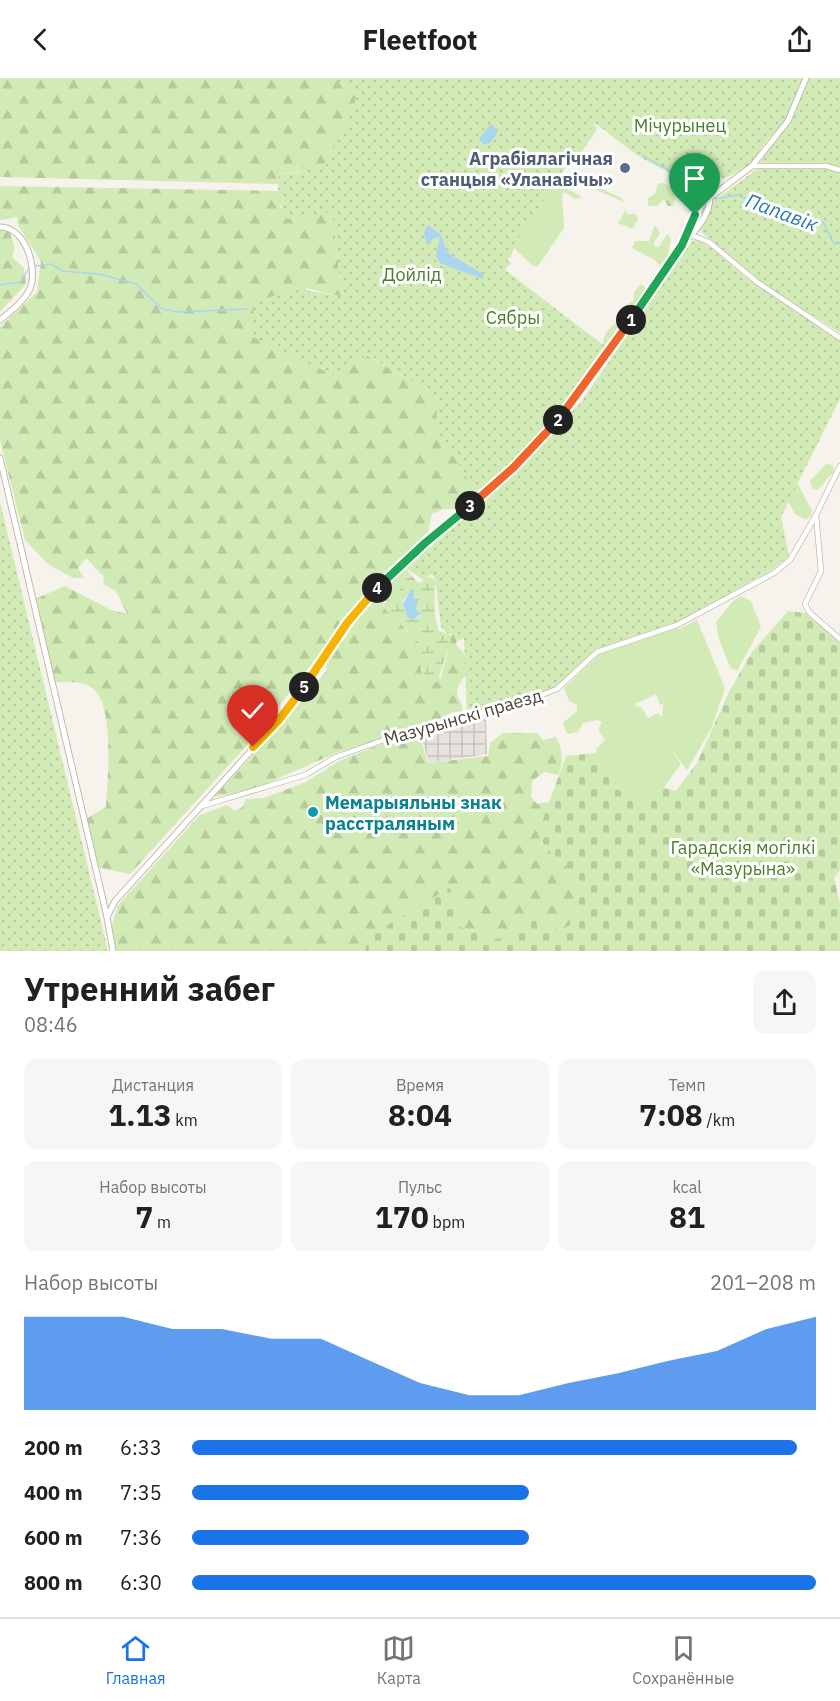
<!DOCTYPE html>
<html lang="ru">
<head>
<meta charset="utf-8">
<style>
  :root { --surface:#fff; --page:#f6f6f6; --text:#202124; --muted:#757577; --line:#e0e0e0; --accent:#1a73e8 }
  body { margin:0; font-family:"IBM Plex Sans",sans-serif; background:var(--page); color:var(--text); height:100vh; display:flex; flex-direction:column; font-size:22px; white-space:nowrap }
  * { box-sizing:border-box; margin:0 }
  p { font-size:20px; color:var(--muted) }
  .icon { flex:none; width:33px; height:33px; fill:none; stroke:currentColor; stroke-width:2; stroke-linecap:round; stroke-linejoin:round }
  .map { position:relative; height:873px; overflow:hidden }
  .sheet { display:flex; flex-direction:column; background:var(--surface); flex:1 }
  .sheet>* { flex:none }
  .pin { position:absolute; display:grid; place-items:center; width:51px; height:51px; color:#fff; margin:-62px -26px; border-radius:50% 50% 50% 0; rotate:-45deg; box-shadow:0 0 6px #0007 }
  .pin .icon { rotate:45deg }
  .km { position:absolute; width:30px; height:30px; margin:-15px; border-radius:50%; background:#222; color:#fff; font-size:16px; line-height:30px; text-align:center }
  .round { display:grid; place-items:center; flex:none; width:63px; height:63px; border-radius:12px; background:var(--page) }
  .head { display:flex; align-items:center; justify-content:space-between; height:102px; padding:0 24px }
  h1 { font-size:33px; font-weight:700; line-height:45px }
  .figures { display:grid; grid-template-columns:repeat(3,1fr); gap:9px; height:102px; padding:6px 24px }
  .figures div { display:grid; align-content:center; border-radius:12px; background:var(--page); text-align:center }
  .figures b { font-size:30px; font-weight:700 }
  .figures small { font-size:16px; font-weight:400 }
  .figures p { font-size:16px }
  .chart { height:168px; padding:12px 24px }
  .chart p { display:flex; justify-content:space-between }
  .chart svg { width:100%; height:108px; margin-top:6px; fill:var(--accent); opacity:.7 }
  ul { padding:0 24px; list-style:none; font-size:20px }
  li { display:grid; grid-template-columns:96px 72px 1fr; align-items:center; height:45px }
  li i { height:15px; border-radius:8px; background:var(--accent) }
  header { display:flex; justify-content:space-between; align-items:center; height:78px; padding:0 24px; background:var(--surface); font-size:27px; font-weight:700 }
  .menu { display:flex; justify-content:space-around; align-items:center; height:84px; border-top:2px solid var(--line); background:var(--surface); font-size:16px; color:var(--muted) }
  .menu a { display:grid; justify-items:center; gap:3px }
  .menu .on { color:var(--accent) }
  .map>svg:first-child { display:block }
  .industrial { fill:url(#industrial-grid) }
  .grass { fill:#d2eab5; fill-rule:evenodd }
  .forest { fill:url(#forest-firs) }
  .wetland { fill:url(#wetland-marsh); fill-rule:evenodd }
  .cemetery { fill:url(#cemetery-stones) }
  .park { fill:url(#park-dots) }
  .water { fill:#a9d4f2 }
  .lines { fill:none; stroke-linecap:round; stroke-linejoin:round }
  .stream { stroke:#a9d4f2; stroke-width:1.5 }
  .minor-casing { stroke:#c2bbae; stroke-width:6 }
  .tertiary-casing { stroke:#c2bbae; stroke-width:7 }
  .minor { stroke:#fff; stroke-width:4.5 }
  .tertiary { stroke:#fff; stroke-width:5 }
  .split-1-casing { stroke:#fff; stroke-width:12 }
  .split-2-casing { stroke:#fff; stroke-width:12 }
  .split-3-casing { stroke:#fff; stroke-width:12 }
  .split-4-casing { stroke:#fff; stroke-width:12 }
  .split-5-casing { stroke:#fff; stroke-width:12 }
  .split-6-casing { stroke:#fff; stroke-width:12 }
  .split-1 { stroke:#22a559; stroke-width:8 }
  .split-2 { stroke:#f0652b; stroke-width:8 }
  .split-3 { stroke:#f0652b; stroke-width:8 }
  .split-4 { stroke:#22a559; stroke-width:8 }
  .split-5 { stroke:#f5b400; stroke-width:8 }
  .split-6 { stroke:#f5b400; stroke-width:8 }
  .service-dot { fill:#5c6f8a; stroke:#fff; stroke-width:2 }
  .culture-dot { fill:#0f9aa8; stroke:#fff; stroke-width:2 }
  .labels { text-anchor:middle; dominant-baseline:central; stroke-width:6; stroke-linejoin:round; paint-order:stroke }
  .park-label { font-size:18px; fill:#4a7f2a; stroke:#fff }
  .service-label { font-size:18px; font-weight:bold; fill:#4e5e75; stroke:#fff; text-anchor:end }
  .street-label { font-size:18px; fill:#4b4439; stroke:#fff }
  .culture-label { font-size:18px; font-weight:bold; fill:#0d838f; stroke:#fff; text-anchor:start }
  .water-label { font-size:20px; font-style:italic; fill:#2e7ab2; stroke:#fff }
</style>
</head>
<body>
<header><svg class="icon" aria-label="back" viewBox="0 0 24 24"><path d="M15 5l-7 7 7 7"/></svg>Fleetfoot<svg class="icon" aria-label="share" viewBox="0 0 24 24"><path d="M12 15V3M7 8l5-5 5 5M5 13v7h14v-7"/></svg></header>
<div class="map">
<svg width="840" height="873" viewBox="0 0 840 873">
  <defs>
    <pattern id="industrial-grid" width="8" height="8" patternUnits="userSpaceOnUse" patternTransform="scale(1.5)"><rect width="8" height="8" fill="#e6e2dd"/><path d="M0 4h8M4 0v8" fill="none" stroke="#c7c3be"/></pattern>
    <pattern id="forest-firs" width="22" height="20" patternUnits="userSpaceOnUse" patternTransform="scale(1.5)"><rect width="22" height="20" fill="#d2eab5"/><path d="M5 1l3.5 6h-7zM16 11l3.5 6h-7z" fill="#b6ca9c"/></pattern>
    <pattern id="wetland-marsh" width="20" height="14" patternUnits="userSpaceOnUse" patternTransform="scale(1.5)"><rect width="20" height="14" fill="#d2eab5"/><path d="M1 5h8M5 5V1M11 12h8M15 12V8" fill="none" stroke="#b6ca9c"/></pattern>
    <pattern id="cemetery-stones" width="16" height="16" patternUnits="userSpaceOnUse" patternTransform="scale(1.5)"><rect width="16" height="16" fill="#d2eab5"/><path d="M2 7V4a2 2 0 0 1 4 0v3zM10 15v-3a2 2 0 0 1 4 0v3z" fill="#b6ca9c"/></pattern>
    <pattern id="park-dots" width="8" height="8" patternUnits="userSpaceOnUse" patternTransform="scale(1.5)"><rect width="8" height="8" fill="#d2eab5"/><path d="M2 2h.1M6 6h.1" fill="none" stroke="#b6ca9c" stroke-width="1.8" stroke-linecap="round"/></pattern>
  </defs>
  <rect width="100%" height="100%" fill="#f6f3ec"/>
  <!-- industrial -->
  <path class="industrial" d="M486,637L487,676L429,685L420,655Z"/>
  <!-- grass -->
  <g class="grass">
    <path d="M592,47H595L597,52L571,89L565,82Z"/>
    <path d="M561,90L562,108L582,119L575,121L564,114L562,117L564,150L538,188H533L514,170L510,180L503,184V175Z"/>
    <path d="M626,132L627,136H636L638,142L632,151L618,145Z"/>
    <path d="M655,147L660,155L654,165L655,169H659L667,156L671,160L667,184L662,190L655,182L632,170L635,163H649Z"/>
    <path d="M641,206L646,210L644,216L612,263L604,270C600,259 610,248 620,243L623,229L634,222V214Z"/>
    <path d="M826,386L833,387L834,394C827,399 824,407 817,412L812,410L810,403Z"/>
    <path d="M791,396C802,409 803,419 812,432L811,438L806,442L795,436L787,421Z"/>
    <path d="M741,518L751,523L761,549L737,593L731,591L719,562L716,544L732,524Z"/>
    <path d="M697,542L725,610L712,649L687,692L667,665L681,686L664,709L646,723L616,711L596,675V671L605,662L598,651L602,644L597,642L583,645L578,654L567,656L563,645L577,633V627L569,623L564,610L602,574L676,550L679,551ZM656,616L660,627L663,626L662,640L658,635L648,640L641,629H637L635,626Z"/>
  </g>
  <!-- forest -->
  <g class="forest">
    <path d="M0,0H337L339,5L350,8L358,14L352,34L322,92L279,96L278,106L0,99Z"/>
    <path d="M571,96L621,120L624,124L571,101Z"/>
    <path d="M660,105C674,106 678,116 673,128H668L664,121L657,128H648V120L656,115L657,107Z"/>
    <path d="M0,108L279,113L280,130L332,134L342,219L306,210L366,277L438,318L437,351L478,417L465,423L457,431H444L432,436L428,454L371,509L258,655L130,796L96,789L86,741L106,729C107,703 117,618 87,607C78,603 64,605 54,604L35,521L65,508L111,532L127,536L116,513L103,506L104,499L86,480L78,490L84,500H73L48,486L25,462L0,362V249L37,214L41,184L18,147L17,139L0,142Z"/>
    <path d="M0,150L9,152L15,170L12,179L24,190L26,206L0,234Z"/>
    <path d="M408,484L411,485L407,492L410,496C404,502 401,516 398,518C394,521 388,520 383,523V528L415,561L423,579L421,592L426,603L441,600C443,588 452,566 450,557L461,552L465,560L456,564L457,568L465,576L467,595C446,622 465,618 462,634H453L428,647L336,675L252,712L214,719L285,643L326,593L328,580L337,567L344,562L360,537Z"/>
    <path d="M436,647L434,652L419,656L428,685L488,678L490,665L503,655H537L543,662L556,659C563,672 564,684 558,697L544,694L532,703L531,719L537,726L548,724L553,727L541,766C567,785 579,793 578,827C578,842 574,846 561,852L534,839L507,865L499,866L472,852L456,848L368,859L365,873H116L111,850L118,827L200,737L227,727L235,733L242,729L246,721L264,720L306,704L339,683L407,656Z"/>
  </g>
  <!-- wetland -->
  <path class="wetland" d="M410,496L418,505L431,499L435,502C435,518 433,537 439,553L450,557L451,564L437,604L426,603C419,589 424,576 415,562C407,548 390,541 383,528L387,520L397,519L402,504ZM413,512L411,516L415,532L421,537L413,541L408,539L403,523L409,514Z"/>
  <!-- cemetery -->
  <path class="cemetery" d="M788,533L806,535L840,563V792L834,800L840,826V873H365L368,859L449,810L463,831L456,848C506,860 490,873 534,839L561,852C574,846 578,842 578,828C580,776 547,787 538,755L566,678L596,675L616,711L646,723L664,709L676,713L697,685L729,614L752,574Z"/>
  <!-- park -->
  <g class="park">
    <path d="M337,0H805L787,42L767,62L750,87L724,101L704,87L694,108L638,78L595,45L505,180L511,185L505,192L606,269C572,324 531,378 478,417L436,351L437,318L367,277L333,297L251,258L254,226C298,206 298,212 342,218L332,134L287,141C278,127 277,112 279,96L299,95L301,87L322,91L352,34L358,14L350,8L338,5Z"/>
    <path d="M809,0H840V255L765,207L700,153L714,123L757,91Z"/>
    <path d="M698,162L710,169L751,203L840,262V321L781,439L789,478L773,491L676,546L596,573L579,587L557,611L525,622L467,637L464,559L447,555L441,549L435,500L431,496L425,503L403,488L504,404L581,324L692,163Z"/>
    <path d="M0,424L108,873H0Z"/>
  </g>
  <!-- water -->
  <g class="water">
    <path d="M491,46L498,53L491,64L484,67L479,61Z"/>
    <path d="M428,147L440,156L448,175L483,196V201L440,185L436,177L440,159L434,160L427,167L424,154Z"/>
    <path d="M411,511L414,512L413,520L418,523L415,532L422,535L413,541L408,540L403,526Z"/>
  </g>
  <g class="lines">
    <!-- stream -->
    <g class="stream">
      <path d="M643,78L705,112"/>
      <path d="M715,121L737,117L801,143L823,144L834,166L840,165"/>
      <path d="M36,188L51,186L63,193L99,196L136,206L162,231L178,234L247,231"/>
      <path d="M0,207L21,204L29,190"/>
    </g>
    <!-- minor casing -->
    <g class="minor-casing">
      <g id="minor">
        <path d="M752,88H826L840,92"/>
        <path d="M691,157L709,164L757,204L840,260"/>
        <path d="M840,388L816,437L821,493L805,526L809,534L840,561"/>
        <path d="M202,728L305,697L336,679L406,654L526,623L557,611L597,574L677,547L774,495L790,482L816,437"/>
      </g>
    </g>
    <!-- tertiary casing -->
    <g class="tertiary-casing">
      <g id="tertiary">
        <path d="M0,149C24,149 37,186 31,208C27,221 10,234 0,242"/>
        <path d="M683,163L703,125L752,88L788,43L806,0"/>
        <path d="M0,380L107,839"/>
        <path d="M113,873L107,839L115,823L278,643L347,545L373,514L425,464L494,409L565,336L682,167C695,153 710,138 710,119"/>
      </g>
    </g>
    <!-- minor -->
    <use href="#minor" class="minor"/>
    <!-- tertiary -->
    <use href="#tertiary" class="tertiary"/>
  </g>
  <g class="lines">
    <!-- split-1 casing -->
    <g class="split-1-casing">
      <path id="split-1" d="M631,242L682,167L695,137"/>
    </g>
    <!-- split-2 casing -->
    <g class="split-2-casing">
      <path id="split-2" d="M558,342L631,242"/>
    </g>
    <!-- split-3 casing -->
    <g class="split-3-casing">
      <path id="split-3" d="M470,428L514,389L558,342"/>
    </g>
    <!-- split-4 casing -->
    <g class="split-4-casing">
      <path id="split-4" d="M377,510L425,465L470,428"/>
    </g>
    <!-- split-5 casing -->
    <g class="split-5-casing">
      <path id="split-5" d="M304,609L347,545L377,510"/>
    </g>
    <!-- split-6 casing -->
    <g class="split-6-casing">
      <path id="split-6" d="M253,669L278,643L304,609"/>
    </g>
    <!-- split-1 -->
    <use href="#split-1" class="split-1"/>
    <!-- split-2 -->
    <use href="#split-2" class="split-2"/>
    <!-- split-3 -->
    <use href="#split-3" class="split-3"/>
    <!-- split-4 -->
    <use href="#split-4" class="split-4"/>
    <!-- split-5 -->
    <use href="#split-5" class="split-5"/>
    <!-- split-6 -->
    <use href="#split-6" class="split-6"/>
  </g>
  <!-- markers -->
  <circle class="service-dot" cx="625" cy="90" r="6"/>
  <circle class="culture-dot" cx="313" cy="734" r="6"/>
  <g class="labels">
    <!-- park labels -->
    <g class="park-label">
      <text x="680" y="47">Мічурынец</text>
      <text x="412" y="196">Дойлід</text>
      <text x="513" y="239">Сябры</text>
      <text x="743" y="769">Гарадскія могілкі<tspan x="743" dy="21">«Мазурына»</tspan></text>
    </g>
    <!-- service labels -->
    <g class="service-label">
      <text x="613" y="80">Аграбіялагічная<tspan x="613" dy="21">станцыя «Уланавічы»</tspan></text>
    </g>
    <!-- street labels -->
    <g class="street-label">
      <text transform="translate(463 639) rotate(-16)">Мазурынскі праезд</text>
    </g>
    <!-- culture labels -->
    <g class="culture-label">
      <text x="325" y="724">Мемарыяльны знак<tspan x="325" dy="21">расстраляным</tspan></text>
    </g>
    <!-- water labels -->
    <g class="water-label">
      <text transform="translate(782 134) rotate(20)">Папавік</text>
    </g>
  </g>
</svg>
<div class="pin" style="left:695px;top:137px;background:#1e9e55"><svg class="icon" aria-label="arrive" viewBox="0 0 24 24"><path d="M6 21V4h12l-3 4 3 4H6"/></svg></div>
<div class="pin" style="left:253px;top:669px;background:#d93025"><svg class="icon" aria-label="check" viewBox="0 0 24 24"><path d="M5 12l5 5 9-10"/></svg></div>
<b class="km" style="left:631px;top:242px">1</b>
<b class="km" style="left:558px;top:342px">2</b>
<b class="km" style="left:470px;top:428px">3</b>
<b class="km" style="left:377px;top:510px">4</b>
<b class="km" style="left:304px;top:609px">5</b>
</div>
<section class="sheet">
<div class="head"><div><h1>Утренний забег</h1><p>08:46</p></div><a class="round"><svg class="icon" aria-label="share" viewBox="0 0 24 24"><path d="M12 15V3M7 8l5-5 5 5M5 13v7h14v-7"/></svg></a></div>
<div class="figures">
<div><p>Дистанция</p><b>1.13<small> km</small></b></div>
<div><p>Время</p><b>8:04</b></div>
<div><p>Темп</p><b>7:08<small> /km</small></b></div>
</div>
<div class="figures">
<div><p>Набор высоты</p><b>7<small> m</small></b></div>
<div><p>Пульс</p><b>170<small> bpm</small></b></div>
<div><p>kcal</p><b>81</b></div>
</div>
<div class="chart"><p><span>Набор высоты</span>201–208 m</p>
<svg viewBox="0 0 160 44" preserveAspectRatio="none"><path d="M0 44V6L10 6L20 6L30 11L40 11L50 15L60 15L70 24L80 33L90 38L100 38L110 33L120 29L130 24L140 20L150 11L160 6V44z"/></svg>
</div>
<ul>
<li><b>200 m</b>6:33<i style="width:97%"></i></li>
<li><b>400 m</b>7:35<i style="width:54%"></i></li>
<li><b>600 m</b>7:36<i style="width:54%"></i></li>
<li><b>800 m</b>6:30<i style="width:100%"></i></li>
</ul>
</section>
<nav class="menu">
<a class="on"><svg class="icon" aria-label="home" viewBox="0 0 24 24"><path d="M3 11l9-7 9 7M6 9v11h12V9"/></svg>Главная</a>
<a><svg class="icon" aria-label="map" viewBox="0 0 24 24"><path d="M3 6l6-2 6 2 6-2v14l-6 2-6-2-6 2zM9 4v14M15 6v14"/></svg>Карта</a>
<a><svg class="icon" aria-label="saved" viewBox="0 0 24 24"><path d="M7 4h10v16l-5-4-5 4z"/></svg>Сохранённые</a>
</nav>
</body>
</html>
